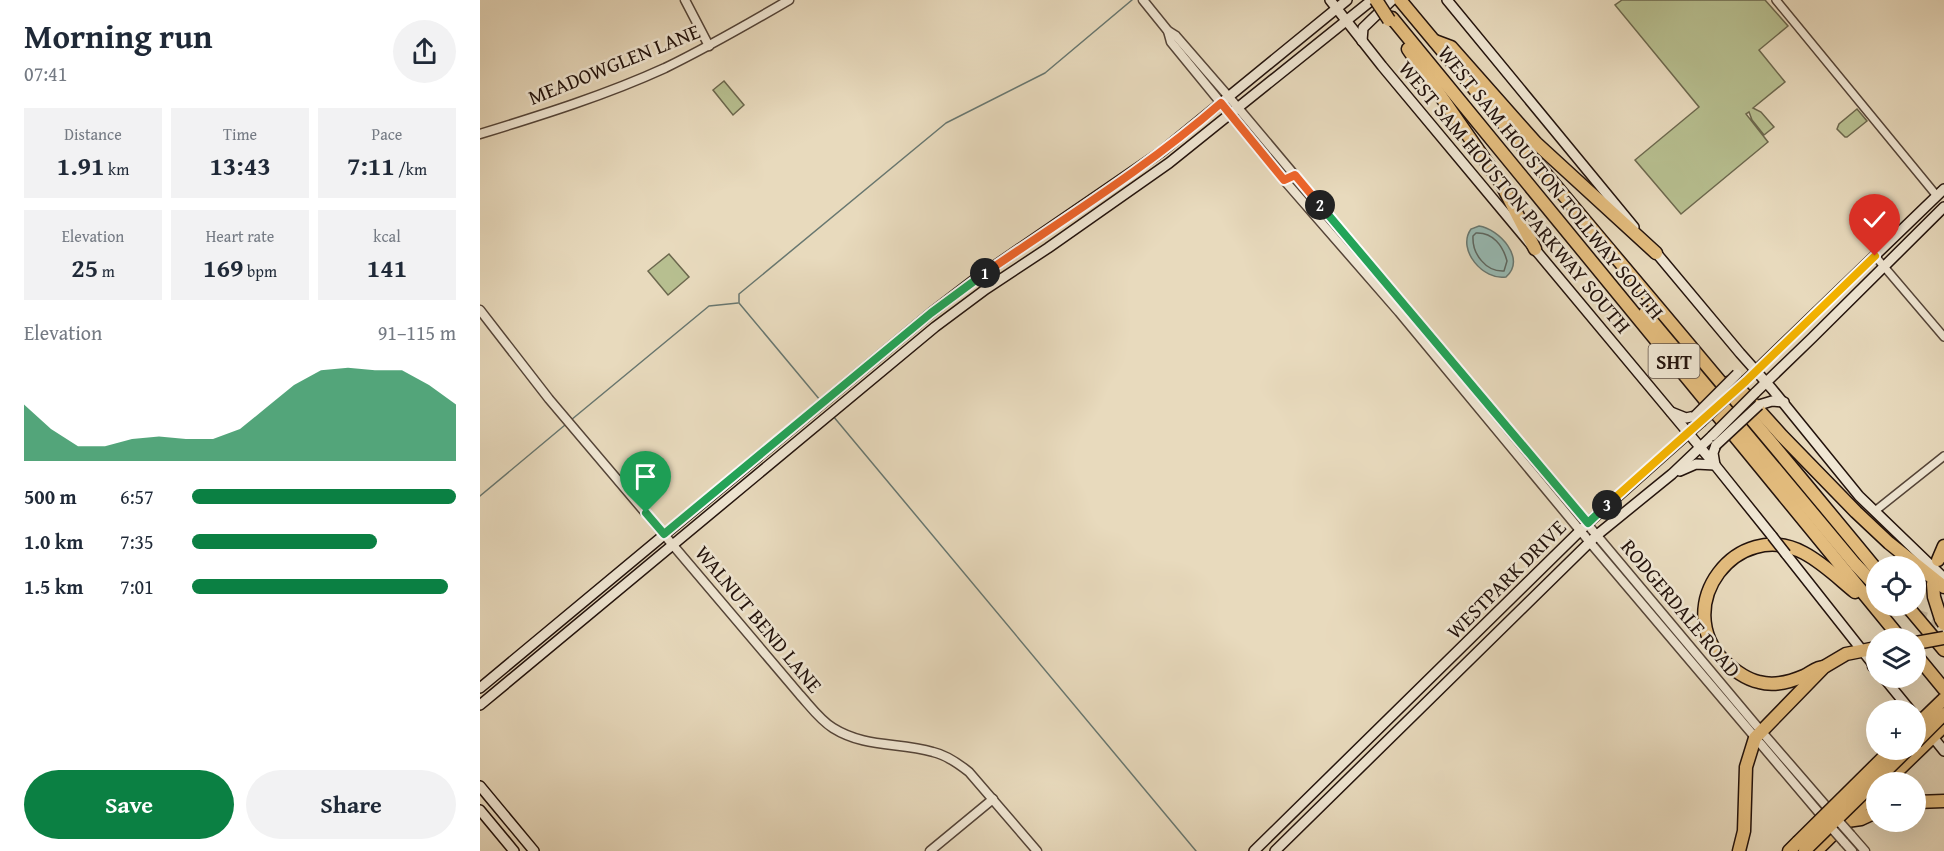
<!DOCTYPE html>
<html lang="en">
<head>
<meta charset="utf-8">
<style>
  :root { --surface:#fff; --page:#f2f2f3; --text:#1f2937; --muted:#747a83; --accent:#0b8043 }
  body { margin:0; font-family:"Gentium Book Plus",serif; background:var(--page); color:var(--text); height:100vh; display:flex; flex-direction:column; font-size:22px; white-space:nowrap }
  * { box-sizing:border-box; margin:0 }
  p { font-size:20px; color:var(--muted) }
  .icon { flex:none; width:33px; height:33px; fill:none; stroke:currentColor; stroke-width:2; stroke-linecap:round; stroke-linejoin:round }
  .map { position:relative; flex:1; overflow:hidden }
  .side { display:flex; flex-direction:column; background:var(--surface); width:480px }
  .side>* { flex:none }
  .controls { position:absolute; left:1386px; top:556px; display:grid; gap:12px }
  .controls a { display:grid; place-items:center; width:60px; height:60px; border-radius:50%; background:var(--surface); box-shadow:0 6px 24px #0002; font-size:30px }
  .pin { position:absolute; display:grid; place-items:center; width:51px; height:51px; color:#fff; margin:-62px -26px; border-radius:50% 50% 50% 0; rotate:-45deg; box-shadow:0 0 6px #0007 }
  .pin .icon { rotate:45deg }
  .km { position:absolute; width:30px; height:30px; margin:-15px; border-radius:50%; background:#222; color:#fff; font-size:16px; line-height:30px; text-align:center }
  .round { display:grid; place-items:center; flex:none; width:63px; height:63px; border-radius:32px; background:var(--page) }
  .summary { display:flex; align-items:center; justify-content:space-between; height:102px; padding:0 24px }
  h1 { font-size:33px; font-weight:700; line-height:45px }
  .figures { display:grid; grid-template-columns:repeat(3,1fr); gap:9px; height:102px; padding:6px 24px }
  .figures div { display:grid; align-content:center; border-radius:0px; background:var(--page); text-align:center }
  .figures b { font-size:26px; font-weight:700 }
  .figures small { font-size:16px; font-weight:400 }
  .figures p { font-size:16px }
  .chart { height:168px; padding:12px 24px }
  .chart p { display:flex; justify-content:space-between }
  .chart svg { width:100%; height:108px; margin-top:6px; fill:var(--accent); opacity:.7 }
  .button { display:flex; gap:12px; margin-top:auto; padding:12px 24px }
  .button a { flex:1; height:69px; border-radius:36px; background:var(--accent); color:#fff; font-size:24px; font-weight:700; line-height:69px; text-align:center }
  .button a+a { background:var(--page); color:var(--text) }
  ul { padding:0 24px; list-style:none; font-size:20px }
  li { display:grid; grid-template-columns:96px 72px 1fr; align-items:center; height:45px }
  li i { height:15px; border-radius:8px; background:var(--accent) }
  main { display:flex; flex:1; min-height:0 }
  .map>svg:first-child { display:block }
  .green { fill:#b7bf90; stroke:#6c684e; stroke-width:1.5 }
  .water { fill:#97bab3; stroke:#687770; stroke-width:1.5 }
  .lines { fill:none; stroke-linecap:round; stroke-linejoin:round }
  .shore { stroke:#5c6660; stroke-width:1.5 }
  .stream { stroke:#687770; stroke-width:1.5 }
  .motorway-tunnel { stroke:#cabca2; stroke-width:12; stroke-dasharray:12 6; stroke-linecap:butt }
  .minor-casing { stroke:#544438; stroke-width:10 }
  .tertiary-casing { stroke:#544438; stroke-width:11 }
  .secondary-casing { stroke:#22120c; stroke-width:12 }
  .motorway-casing { stroke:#22120c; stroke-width:15 }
  .minor { stroke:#f0e7d4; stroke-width:7 }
  .tertiary { stroke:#f0e7d4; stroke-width:8 }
  .secondary { stroke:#f0e7d4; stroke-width:9 }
  .motorway { stroke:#e4bd7e; stroke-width:12 }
  .tertiary-bridge-casing { stroke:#544438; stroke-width:11; stroke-linecap:butt }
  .secondary-bridge-casing { stroke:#22120c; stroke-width:12; stroke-linecap:butt }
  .motorway-bridge-casing { stroke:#22120c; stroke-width:15; stroke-linecap:butt }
  .tertiary-bridge { stroke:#f0e7d4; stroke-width:8 }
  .secondary-bridge { stroke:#f0e7d4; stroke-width:9 }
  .motorway-bridge { stroke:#e4bd7e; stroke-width:12 }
  .split-1-casing { stroke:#fff; stroke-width:12 }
  .split-2-casing { stroke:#fff; stroke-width:12 }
  .split-3-casing { stroke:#fff; stroke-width:12 }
  .split-4-casing { stroke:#fff; stroke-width:12 }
  .split-1 { stroke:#22a559; stroke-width:8 }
  .split-2 { stroke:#f0652b; stroke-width:8 }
  .split-3 { stroke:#22a559; stroke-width:8 }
  .split-4 { stroke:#f5b400; stroke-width:8 }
  .labels { text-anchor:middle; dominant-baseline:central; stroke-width:5; stroke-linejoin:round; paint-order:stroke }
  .shield { fill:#f0e7d4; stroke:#605248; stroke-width:1.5 }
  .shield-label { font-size:20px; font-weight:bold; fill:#22120c }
  .street-label { font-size:21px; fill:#22120c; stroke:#f0e7d4 }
</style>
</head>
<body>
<main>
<section class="side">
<div class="summary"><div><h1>Morning run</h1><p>07:41</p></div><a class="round"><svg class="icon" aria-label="share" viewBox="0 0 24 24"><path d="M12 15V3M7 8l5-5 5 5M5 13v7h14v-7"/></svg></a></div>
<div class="figures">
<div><p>Distance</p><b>1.91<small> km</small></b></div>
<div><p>Time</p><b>13:43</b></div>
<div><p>Pace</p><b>7:11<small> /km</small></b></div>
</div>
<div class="figures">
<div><p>Elevation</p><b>25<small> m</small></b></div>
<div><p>Heart rate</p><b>169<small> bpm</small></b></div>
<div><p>kcal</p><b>141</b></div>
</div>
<div class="chart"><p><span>Elevation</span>91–115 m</p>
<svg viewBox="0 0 160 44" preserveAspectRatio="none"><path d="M0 44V21L10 31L20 38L30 38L40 35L50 34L60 35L70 35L80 31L90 22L100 13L110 7L120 6L130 7L140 7L150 13L160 21V44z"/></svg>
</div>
<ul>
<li><b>500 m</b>6:57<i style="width:100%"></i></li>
<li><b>1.0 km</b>7:35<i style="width:70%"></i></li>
<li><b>1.5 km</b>7:01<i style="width:97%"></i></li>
</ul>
<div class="button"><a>Save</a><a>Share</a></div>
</section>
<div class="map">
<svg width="1464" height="851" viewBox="0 0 1464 851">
  <rect width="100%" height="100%" fill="#e8dabd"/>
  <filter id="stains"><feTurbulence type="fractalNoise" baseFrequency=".00333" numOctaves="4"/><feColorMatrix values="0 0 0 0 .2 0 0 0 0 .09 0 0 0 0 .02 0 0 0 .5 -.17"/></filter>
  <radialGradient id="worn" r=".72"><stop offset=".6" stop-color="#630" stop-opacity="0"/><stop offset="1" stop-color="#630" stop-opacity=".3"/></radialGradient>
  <!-- green -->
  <g class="green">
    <path d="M1142,0H1285L1308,26L1279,50L1305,82L1273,108L1281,112L1294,127L1284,135L1272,120L1269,112L1266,114L1288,142L1201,214L1155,160L1219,107L1135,5Z"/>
    <path d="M244,81L264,105L253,115L233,90Z"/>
    <path d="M1377,109L1387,121L1367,137H1365L1357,129L1359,124Z"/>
    <path d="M189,254L209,277L188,295L168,271Z"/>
  </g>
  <!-- water -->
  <path class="water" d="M999,226C1019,229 1047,259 1026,277C1004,281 976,250 991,229Z"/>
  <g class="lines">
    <!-- shore -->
    <path class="shore" d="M996,233C1013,232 1023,246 1027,261L1024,271C1006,272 992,254 993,236Z"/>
    <!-- stream -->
    <g class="stream">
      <path d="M340,400L259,303V294L466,123L565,73L652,0"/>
      <path d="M353,416L716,851"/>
      <path d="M91,420L229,306L258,303"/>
      <path d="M0,496L85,425"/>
    </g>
    <!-- motorway-tunnel -->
    <path class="motorway-tunnel" d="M1419,606L1435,615L1457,622"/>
    <!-- minor casing -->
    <g class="minor-casing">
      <g id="minor">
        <path d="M1296,0L1457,196"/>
        <path d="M1395,256L1464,337"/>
        <path d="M1395,511L1464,456"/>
      </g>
    </g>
    <!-- tertiary casing -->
    <g class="tertiary-casing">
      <g id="tertiary">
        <path d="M205,0L229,46"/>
        <path d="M663,0L688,31L696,36L749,97L1275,724L1353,814"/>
        <path d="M688,31L691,42L804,180L919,312L1113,546L1346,821"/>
        <path d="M0,134C62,115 126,95 185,68C228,47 268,24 309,0"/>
        <path d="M0,310L69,399L320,695C330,706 340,720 353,728C385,748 418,742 453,752C466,755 479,764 489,772L557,851"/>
        <path d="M1371,835L1385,851"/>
        <path d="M1364,842L1372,851"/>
        <path d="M450,851L513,799"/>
      </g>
    </g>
    <!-- secondary casing -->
    <g class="secondary-casing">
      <g id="secondary">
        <path d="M850,0L902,66L1235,465L1292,536"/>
        <path d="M967,0L1154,227"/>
        <path d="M882,41L883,28L912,0"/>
        <path d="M1173,249L1260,353L1292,389L1379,496L1464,578"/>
        <path d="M1266,380L1464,189"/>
        <path d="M1275,393L1332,338L1464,207"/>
        <path d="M1279,405L1292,401L1304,402"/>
        <path d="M1191,412L1206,418L1215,416"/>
        <path d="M1200,471L1216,464L1235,465L1233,453L1236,445"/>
        <path d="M1306,554L1396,668"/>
        <path d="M1404,678L1431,711"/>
        <path d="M0,688L451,313L494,280L681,152L867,0"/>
        <path d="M0,705L455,327L506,289L568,248L689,163L892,0"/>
        <path d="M1436,716L1464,751"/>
        <path d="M0,786L54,851"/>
        <path d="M0,810L34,851"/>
        <path d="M774,851L1108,523L1221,422"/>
        <path d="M795,851L1117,535L1192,474L1232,436"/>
      </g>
    </g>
    <!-- motorway casing -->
    <g class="motorway-casing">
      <g id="motorway">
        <path d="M920,0C1078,190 1239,378 1396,569"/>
        <path d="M912,18L1421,639"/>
        <path d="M955,41L971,47L1056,143L1176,253"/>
        <path d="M928,49L1021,183L1055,249"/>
        <path d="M1165,313L1375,564L1394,584"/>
        <path d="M1248,383L1257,386L1302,436L1376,512L1409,543L1464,587"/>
        <path d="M1458,560L1464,546"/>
        <path d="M1453,584L1454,597L1461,619"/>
        <path d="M1427,606L1464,650"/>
        <path d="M1436,655L1464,689"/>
        <path d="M1394,666L1396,654"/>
        <path d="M1344,667C1336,667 1331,673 1324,676C1310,682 1293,686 1279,682C1265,679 1254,670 1244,661C1190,606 1257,517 1324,553C1343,563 1359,579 1375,592"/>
        <path d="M1405,783L1464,726"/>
        <path d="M1436,802L1464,801"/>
        <path d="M1367,821L1381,819L1396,812"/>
        <path d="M1259,851L1264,831L1266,767L1275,738L1344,667L1366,654L1396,648"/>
        <path d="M1309,851L1318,842"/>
        <path d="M1336,851L1396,792"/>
      </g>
    </g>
    <!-- minor -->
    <use href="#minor" class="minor"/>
    <!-- tertiary -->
    <use href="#tertiary" class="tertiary"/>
    <!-- secondary -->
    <use href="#secondary" class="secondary"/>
    <!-- motorway -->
    <use href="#motorway" class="motorway"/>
    <!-- tertiary-bridge casing -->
    <g class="tertiary-bridge-casing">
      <g id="tertiary-bridge">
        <path d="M1355,817L1371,835"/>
        <path d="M1348,824L1364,842"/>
      </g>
    </g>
    <!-- secondary-bridge casing -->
    <g class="secondary-bridge-casing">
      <g id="secondary-bridge">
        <path d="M1215,416L1257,374"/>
        <path d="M1221,422L1266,380"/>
        <path d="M1232,436L1275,393"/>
        <path d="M1236,445L1279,405"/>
        <path d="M1292,536L1306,554"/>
      </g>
    </g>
    <!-- motorway-bridge casing -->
    <g class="motorway-bridge-casing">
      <g id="motorway-bridge">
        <path d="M896,0L909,20"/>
        <path d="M1461,619L1464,624"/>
        <path d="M1436,643L1464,638"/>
        <path d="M1436,726L1464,699"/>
        <path d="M1436,742L1464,714"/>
        <path d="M1318,842L1411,750"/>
        <path d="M1325,850L1427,750"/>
      </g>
    </g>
    <!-- tertiary-bridge -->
    <use href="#tertiary-bridge" class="tertiary-bridge"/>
    <!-- secondary-bridge -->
    <use href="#secondary-bridge" class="secondary-bridge"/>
    <!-- motorway-bridge -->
    <use href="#motorway-bridge" class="motorway-bridge"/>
  </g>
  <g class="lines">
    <!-- split-1 casing -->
    <g class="split-1-casing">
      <path id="split-1" d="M166,513L184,534L451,313L505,273"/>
    </g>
    <!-- split-2 casing -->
    <g class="split-2-casing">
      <path id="split-2" d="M505,273C585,218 668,167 741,103L804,180L815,175L840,205"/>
    </g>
    <!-- split-3 casing -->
    <g class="split-3-casing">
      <path id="split-3" d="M840,205L1108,523L1127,505"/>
    </g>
    <!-- split-4 casing -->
    <g class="split-4-casing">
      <path id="split-4" d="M1127,505L1266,381L1395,256"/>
    </g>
    <!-- split-1 -->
    <use href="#split-1" class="split-1"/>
    <!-- split-2 -->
    <use href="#split-2" class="split-2"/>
    <!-- split-3 -->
    <use href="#split-3" class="split-3"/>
    <!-- split-4 -->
    <use href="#split-4" class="split-4"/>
  </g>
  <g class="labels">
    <!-- shield labels -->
    <rect class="shield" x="1168.5" y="344" width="51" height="34" rx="4.5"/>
    <g class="shield-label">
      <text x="1194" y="361">SHT</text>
    </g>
    <!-- street labels -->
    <g class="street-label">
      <text transform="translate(134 64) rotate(-22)">MEADOWGLEN LANE</text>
      <text transform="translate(1071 182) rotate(51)">WEST SAM HOUSTON TOLLWAY SOUTH</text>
      <text transform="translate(1035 197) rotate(50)">WEST SAM HOUSTON PARKWAY SOUTH</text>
      <text transform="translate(1026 579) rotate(-45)">WESTPARK DRIVE</text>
      <text transform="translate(1201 608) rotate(50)">RODGERDALE ROAD</text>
      <text transform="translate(279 619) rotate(50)">WALNUT BEND LANE</text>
    </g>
  </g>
  <rect width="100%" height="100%" filter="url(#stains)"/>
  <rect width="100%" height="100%" fill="url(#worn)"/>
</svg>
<div class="controls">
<a><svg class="icon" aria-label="locate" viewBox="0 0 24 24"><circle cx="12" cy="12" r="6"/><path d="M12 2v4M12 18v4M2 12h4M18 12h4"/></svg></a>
<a><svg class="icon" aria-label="layers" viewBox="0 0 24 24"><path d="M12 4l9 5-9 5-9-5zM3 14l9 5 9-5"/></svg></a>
<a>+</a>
<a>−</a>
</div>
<div class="pin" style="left:166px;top:513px;background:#1e9e55"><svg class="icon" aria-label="arrive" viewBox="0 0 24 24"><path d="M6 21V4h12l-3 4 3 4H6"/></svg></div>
<div class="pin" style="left:1395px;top:256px;background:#d93025"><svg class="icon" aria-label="check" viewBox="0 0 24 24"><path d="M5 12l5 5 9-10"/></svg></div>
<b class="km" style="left:505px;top:273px">1</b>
<b class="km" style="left:840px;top:205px">2</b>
<b class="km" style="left:1127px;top:505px">3</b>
</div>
</main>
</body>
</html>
